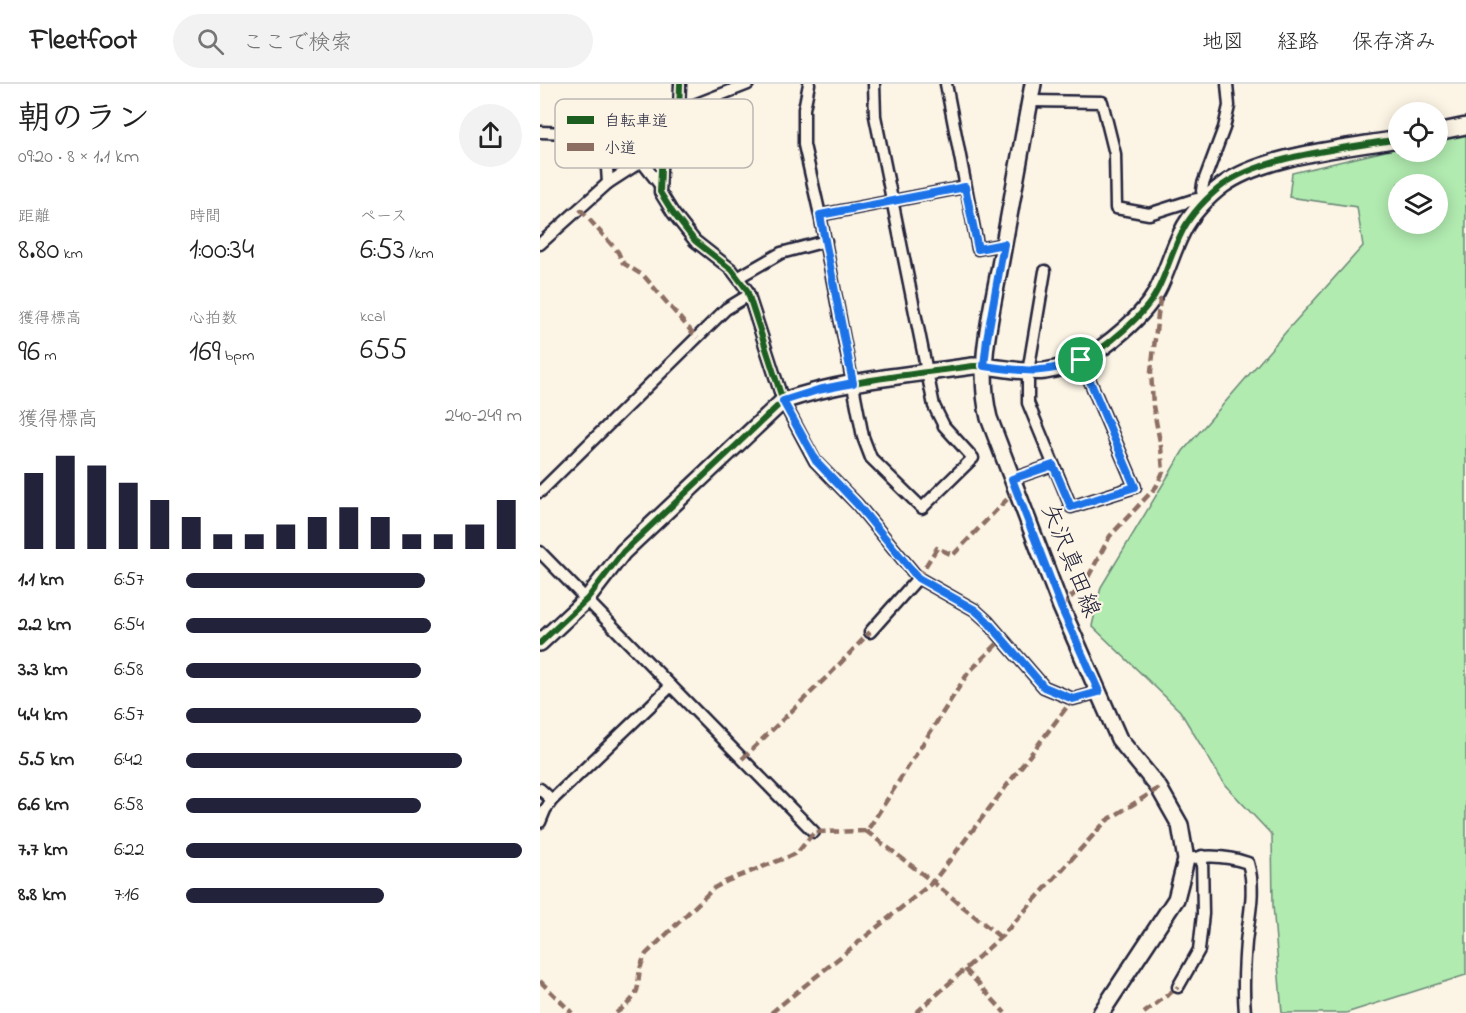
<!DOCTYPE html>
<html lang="ja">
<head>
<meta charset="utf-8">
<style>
  :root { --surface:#fff; --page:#f2f2f2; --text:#222; --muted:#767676; --line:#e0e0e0; --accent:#22223b }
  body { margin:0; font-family:"Indie Flower","Klee One",sans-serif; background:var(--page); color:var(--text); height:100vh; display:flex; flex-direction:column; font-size:22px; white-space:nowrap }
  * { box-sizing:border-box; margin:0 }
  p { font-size:20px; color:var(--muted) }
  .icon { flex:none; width:33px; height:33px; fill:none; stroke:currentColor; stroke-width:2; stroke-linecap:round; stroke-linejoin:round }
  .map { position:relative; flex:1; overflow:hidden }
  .side { display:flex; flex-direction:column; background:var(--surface); width:540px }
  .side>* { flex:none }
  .fabs { position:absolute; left:848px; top:18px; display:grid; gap:12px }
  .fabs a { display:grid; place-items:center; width:60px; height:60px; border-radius:50%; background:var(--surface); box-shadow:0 3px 15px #0003; font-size:30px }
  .pin { position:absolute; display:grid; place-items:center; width:51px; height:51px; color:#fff; margin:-26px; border:3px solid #fff; border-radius:50%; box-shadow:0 2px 6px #0007 }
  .round { display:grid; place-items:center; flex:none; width:63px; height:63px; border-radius:32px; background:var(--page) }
  .headline { display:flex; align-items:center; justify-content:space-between; height:102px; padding:0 18px }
  h1 { font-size:33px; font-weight:600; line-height:45px }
  .figures { display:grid; grid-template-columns:repeat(3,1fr); gap:9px; height:102px; padding:6px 18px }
  .figures div { display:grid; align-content:center }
  .figures b { font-size:30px; font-weight:600 }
  .figures small { font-size:16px; font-weight:400 }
  .figures p { font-size:16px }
  .chart { height:168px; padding:12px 18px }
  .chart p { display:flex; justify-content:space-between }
  .chart svg { width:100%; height:108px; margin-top:6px; stroke:var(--accent); stroke-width:6 }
  ul { padding:0 18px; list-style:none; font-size:20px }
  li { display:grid; grid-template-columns:96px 72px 1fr; align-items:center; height:45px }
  li i { height:15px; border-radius:8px; background:var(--accent) }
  header { display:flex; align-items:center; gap:36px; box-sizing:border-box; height:84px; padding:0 30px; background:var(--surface); border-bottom:2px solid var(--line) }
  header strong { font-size:28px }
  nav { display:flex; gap:33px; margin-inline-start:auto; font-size:21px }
  .search { width:420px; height:54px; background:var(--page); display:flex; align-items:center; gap:15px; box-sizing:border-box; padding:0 21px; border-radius:33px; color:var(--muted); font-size:22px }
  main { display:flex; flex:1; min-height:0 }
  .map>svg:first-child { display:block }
  .green { fill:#b1ebb0; stroke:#6a8676; stroke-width:1.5; fill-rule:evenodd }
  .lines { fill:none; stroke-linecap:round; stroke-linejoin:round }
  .street-casing { stroke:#22223b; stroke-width:15 }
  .secondary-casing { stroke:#22223b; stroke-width:20 }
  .street { stroke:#fcf5e5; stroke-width:10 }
  .secondary { stroke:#fcf5e5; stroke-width:15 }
  .quiet { stroke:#8d6e63; stroke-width:4.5; stroke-dasharray:9 4.5; stroke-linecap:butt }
  .cycleway-casing { stroke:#fcf5e5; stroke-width:10 }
  .cycleway { stroke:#1b5e20; stroke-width:6 }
  .route-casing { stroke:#fff; stroke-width:12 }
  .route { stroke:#1a73e8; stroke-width:8 }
  .labels { text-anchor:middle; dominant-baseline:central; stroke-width:4.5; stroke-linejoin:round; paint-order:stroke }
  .street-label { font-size:24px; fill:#22223b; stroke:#fcf5e5 }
  .key { fill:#fcf5e5; stroke:#bbb6b2; stroke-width:1.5 }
  .key-label { font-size:16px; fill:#22223b }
</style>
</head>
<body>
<header>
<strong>Fleetfoot</strong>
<div class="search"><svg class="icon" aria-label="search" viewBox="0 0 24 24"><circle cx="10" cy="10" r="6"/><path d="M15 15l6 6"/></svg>ここで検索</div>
<nav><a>地図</a><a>経路</a><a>保存済み</a></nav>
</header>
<main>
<section class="side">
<div class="headline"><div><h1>朝のラン</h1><p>09:20 · 8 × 1.1 km</p></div><a class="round"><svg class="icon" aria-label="share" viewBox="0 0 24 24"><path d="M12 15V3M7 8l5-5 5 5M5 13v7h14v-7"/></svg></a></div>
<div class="figures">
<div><p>距離</p><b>8.80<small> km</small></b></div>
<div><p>時間</p><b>1:00:34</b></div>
<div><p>ペース</p><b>6:53<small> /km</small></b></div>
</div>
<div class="figures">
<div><p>獲得標高</p><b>96<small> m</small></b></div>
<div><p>心拍数</p><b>169<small> bpm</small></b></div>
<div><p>kcal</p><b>655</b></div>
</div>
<div class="chart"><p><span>獲得標高</span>240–249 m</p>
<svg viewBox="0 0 160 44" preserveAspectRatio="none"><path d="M5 44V13M15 44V6M25 44V10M35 44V17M45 44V24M55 44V31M65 44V38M75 44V38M85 44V34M95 44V31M105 44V27M115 44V31M125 44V38M135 44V38M145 44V34M155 44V24"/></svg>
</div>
<ul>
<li><b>1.1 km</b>6:57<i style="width:71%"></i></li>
<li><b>2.2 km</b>6:54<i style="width:73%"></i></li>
<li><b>3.3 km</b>6:58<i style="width:70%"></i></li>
<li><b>4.4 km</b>6:57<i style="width:70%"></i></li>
<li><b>5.5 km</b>6:42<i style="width:82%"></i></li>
<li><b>6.6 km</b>6:58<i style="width:70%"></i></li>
<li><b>7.7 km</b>6:22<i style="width:100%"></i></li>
<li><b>8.8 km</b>7:16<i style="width:59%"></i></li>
</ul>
</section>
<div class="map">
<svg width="926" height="929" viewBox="0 0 926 929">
  <rect width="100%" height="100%" fill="#fcf5e5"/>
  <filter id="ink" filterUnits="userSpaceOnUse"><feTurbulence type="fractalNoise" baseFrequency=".0167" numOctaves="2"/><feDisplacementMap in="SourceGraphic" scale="12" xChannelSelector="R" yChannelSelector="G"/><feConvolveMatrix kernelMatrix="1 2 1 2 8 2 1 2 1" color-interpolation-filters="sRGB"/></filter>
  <g filter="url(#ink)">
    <!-- green -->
    <path class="green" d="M926,48V891L806,929H742L733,821L732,751L685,701L640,627L552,542L561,503L643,367L751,242L823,162L817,123L749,113L752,89L858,64V68H897V55ZM858,100H897V140H858Z"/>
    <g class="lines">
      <!-- street casing -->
      <g class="street-casing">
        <g id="street">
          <path d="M140,0L139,27L122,64L120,108L133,129L155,157L192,186L207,206L243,317L275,377L317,420L378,494L435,526L447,537L504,603L533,615L559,608"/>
          <path d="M269,0L264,25V61L280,131L323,353L331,374L382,424L433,374L404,342L394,322L335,32L334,0"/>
          <path d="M406,0L438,165L464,160"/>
          <path d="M490,17L562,18L575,70L576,124L609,130L653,116L668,113"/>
          <path d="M139,27L208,0"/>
          <path d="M0,48L30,49L59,63L71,73L102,78L120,101"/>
          <path d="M66,69L68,99"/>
          <path d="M668,113L662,107L663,100L684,44L689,22L687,0"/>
          <path d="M280,131L425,103"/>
          <path d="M0,160L68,99L122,64"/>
          <path d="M505,187L488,288V319L531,423L595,403L541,276"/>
          <path d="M199,193L241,169L286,157"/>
          <path d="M472,395L513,381"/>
          <path d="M0,408L186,225L209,211"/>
          <path d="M0,468L274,748"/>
          <path d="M330,548L378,494"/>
          <path d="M0,705L12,716"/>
          <path d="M0,738L5,726L12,716L131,602"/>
          <path d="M646,776C667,770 687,772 708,779C716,805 709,832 706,858C704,882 703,906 705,929"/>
          <path d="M638,903L659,866L663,830L662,772"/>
        </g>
      </g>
      <!-- secondary casing -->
      <g class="secondary-casing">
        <g id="secondary">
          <path d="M493,0C482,59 472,117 461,176C452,227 436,282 449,334L521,523L579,655L619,704L640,741L646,776L636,815L561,929"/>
          <path d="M897,48L926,42"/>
          <path d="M0,559L47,515L83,468L243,317C304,296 370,291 433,282C457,281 481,290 505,287C517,285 530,282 540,277C565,265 605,231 617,207C627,188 632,167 642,148C650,131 668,112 683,101C724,71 808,64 858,55"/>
        </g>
      </g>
      <!-- street -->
      <use href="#street" class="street"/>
      <!-- secondary -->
      <use href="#secondary" class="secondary"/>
      <!-- quiet -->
      <g class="quiet">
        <path d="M40,125L78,168L83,179L104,192L157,254"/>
        <path d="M378,494L397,464L413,471L476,406"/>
        <path d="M521,523L545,499L570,452L616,403L623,388L621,363L613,322L611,287L620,215L617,208"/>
        <path d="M202,675L292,588L330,548"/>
        <path d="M326,747L393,798L460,853"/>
        <path d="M425,885L465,929"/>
        <path d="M0,897L32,929"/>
        <path d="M76,929C111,904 90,900 106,870L174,804L187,797L250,772L258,768L274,748L327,747L428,589L462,555"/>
        <path d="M231,929L393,798L533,615"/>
        <path d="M376,929L463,851L566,737L619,704"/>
        <path d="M604,929L638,903"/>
      </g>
      <!-- cycleway casing -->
      <g class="cycleway-casing">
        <g id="cycleway">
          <path d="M140,0L139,27L122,64L120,108L133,129L155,157L192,186L207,206L243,317L275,377L317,420L378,494L435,526L447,537L504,603L533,615L559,608"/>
          <path d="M0,559L47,515L83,468L243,317C304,296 370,291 433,282C457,281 481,290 505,287C517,285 530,282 540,277C565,265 605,231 617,207C627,188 632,167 642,148C650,131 668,112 683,101C724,71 808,64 858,55"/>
        </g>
      </g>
      <!-- cycleway -->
      <use href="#cycleway" class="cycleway"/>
    </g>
  </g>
  <g class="lines" filter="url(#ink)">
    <!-- route casing -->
    <g class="route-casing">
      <path id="route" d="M425,103L438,165L464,160L447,255L444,282C483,287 504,291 541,276L595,403L531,423L513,381L472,395L521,523L559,608L533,615L504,603L447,537L435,526L378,494L317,420L276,377L243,317L278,306L313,299L280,131Z"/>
    </g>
    <!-- route -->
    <use href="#route" class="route"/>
  </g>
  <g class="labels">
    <!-- street labels -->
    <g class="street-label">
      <text transform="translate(529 477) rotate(68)">矢沢真田線</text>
    </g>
  </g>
  <!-- legend -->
  <rect x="15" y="15" width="198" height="69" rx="9" class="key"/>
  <rect x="27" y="32" width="27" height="8" fill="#1b5e20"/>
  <rect x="27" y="59" width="27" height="8" fill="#8d6e63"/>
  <g class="key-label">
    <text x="64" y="42">自転車道</text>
    <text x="64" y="69">小道</text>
  </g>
</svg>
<div class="fabs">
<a><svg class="icon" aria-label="locate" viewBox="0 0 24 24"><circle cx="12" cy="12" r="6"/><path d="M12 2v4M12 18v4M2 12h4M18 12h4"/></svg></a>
<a><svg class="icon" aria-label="layers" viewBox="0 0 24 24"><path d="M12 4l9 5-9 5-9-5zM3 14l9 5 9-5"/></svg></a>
</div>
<div class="pin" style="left:541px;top:276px;background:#1e9e55"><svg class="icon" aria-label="arrive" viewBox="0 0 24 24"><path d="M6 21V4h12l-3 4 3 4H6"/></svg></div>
</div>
</main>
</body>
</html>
